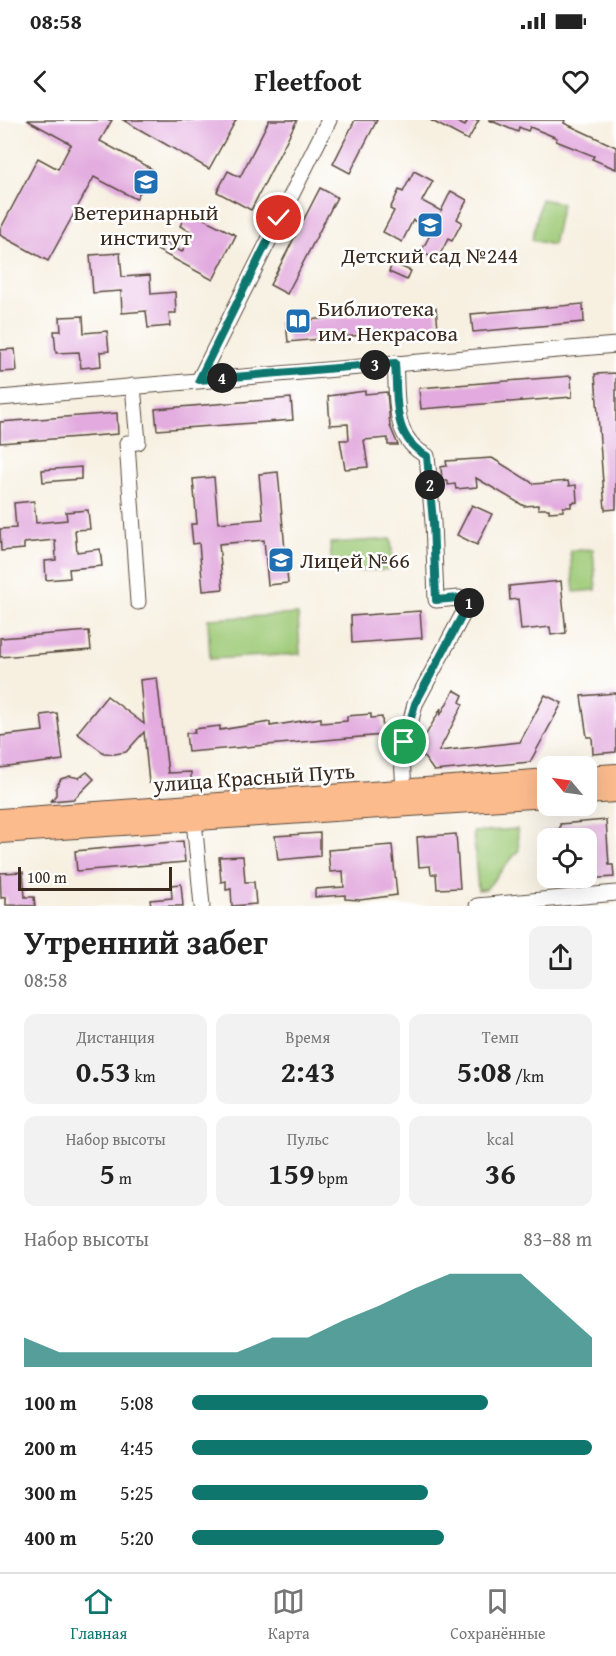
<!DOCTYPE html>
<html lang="ru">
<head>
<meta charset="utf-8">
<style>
  :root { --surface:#fff; --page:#f2f2f2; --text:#222; --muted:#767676; --line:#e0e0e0; --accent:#0f766e }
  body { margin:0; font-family:"Gentium Book Plus",serif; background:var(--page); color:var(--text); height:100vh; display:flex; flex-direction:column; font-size:22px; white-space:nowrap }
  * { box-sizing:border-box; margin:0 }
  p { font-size:20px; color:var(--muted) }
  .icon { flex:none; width:33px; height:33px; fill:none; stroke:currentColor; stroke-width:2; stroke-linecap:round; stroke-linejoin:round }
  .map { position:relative; height:786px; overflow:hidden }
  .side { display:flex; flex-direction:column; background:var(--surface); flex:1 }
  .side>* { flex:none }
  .needle { width:39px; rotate:299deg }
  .tools { position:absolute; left:537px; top:636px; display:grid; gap:12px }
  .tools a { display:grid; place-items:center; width:60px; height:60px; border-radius:12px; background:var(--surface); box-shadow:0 6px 24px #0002; font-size:30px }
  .scale { position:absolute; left:18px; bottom:15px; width:154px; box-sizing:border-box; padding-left:6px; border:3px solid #3b2a1e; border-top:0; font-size:16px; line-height:21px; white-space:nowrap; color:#3b2a1e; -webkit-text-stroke:4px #fff; paint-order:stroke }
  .pin { position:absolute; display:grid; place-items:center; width:51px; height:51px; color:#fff; margin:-26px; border:3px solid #fff; border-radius:50%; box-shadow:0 2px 6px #0007 }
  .km { position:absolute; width:30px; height:30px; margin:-15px; border-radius:50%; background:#222; color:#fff; font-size:16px; line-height:30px; text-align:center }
  .round { display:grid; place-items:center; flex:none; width:63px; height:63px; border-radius:12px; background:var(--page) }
  .headline { display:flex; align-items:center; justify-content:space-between; height:102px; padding:0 24px }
  h1 { font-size:33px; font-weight:600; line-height:45px }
  .metrics { display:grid; grid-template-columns:repeat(3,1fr); gap:9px; height:102px; padding:6px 24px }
  .metrics div { display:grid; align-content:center; border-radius:12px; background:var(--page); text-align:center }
  .metrics b { font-size:30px; font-weight:600 }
  .metrics small { font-size:16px; font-weight:400 }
  .metrics p { font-size:16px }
  .chart { height:168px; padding:12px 24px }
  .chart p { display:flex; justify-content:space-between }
  .chart svg { width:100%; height:108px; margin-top:6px; fill:var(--accent); opacity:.7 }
  ul { padding:0 24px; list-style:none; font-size:20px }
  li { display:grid; grid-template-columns:96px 72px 1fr; align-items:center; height:45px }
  li i { height:15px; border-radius:8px; background:var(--accent) }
  .status { display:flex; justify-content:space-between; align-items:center; height:42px; padding:0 30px; background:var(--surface); direction:ltr }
  .status svg { height:16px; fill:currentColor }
  header { display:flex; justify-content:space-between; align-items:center; height:78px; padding:0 24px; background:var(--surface); font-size:27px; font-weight:600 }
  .tabs { display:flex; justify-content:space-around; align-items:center; height:84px; border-top:2px solid var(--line); background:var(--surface); font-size:16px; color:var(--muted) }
  .tabs a { display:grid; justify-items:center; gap:3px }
  .tabs .active { color:var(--accent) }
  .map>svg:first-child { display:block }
  .green { fill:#9eca77; stroke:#6c7a4a; stroke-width:1.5 }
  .building { fill:#e2aade }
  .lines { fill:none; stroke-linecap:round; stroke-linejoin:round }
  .minor-casing { stroke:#57483b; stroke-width:17 }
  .major-casing { stroke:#57483b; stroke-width:22 }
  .minor { stroke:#fff; stroke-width:15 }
  .major { stroke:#fbbb8d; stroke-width:20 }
  .route-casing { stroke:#fff; stroke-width:12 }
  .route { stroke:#0f766e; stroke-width:8 }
  .labels { text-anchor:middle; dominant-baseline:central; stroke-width:5; stroke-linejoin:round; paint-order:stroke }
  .poi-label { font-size:22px; fill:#3b2a1e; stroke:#fff }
  .street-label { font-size:22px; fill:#3b2a1e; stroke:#fff }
</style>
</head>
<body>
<div class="status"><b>08:58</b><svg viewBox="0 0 49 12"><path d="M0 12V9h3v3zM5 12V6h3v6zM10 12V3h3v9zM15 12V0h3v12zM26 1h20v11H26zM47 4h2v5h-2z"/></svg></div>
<header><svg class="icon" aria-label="back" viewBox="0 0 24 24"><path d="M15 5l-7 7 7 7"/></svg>Fleetfoot<svg class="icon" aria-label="heart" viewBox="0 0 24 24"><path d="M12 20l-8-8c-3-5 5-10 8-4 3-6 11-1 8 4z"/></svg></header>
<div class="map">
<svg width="616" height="786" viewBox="0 0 616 786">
  <rect width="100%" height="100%" fill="#fff"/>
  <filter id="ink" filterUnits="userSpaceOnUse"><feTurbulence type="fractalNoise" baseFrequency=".0167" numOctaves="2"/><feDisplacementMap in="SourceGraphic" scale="12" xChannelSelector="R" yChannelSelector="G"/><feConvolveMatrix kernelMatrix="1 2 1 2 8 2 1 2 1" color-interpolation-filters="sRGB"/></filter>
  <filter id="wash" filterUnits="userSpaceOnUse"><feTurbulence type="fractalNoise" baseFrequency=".008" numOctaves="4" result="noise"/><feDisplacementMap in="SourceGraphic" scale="24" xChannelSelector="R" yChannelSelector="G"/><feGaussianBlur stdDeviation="1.35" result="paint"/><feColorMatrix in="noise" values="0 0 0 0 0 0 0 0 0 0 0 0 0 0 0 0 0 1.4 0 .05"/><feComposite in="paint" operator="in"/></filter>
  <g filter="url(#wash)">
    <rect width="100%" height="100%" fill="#f7f0e1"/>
    <!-- green -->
    <g class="green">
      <path d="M541,79L562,83L553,125L532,120Z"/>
      <path d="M391,419L393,449L332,452L330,423Z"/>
      <path d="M593,429L596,470L574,472L570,431Z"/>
      <path d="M298,494L300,534L210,539L208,499Z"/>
      <path d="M517,709L519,730L486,769L478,770L473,712Z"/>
    </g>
    <g id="blocks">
      <!-- building -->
      <g class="building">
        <path d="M27,0H112L100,21L152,49L136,79L94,57L48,141L0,115V110L38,38L58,49L71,24Z"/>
        <path d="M123,0H236L209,49Z"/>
        <path d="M269,0H297L251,90L217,72L228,51L240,57Z"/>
        <path d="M355,0H377L350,53L333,44Z"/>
        <path d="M430,0H453L465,6L468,0H479L468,20Z"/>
        <path d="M489,0H565L564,3L616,27V49L592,39L594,36L556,21L557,18L530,7L528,11L519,7L518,12Z"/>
        <path d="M414,51L433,61L422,81L441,91L451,71L467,80L457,99L462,102L452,121L448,119L437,140L421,132L432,111L413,100L402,122L383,112L394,91L390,89L399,70L403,72Z"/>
        <path d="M320,68L337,77L287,174L270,165Z"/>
        <path d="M188,91L236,115L213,160L157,130L162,121L182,132L192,112L180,106Z"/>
        <path d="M120,133L122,157L150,155L151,174L175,172L176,193H169L170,206L148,208L146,191L122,193L121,171L93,173L90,135Z"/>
        <path d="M392,143L411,151L407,160L389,152Z"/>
        <path d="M583,184L584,202L473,212L471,194Z"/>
        <path d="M436,188L438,208L288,222L286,202Z"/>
        <path d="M83,196L84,213L107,211L109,231L100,232L101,246L81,248L79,232L56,233L54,211H61L60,197Z"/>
        <path d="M15,229L17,251L0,252V230Z"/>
        <path d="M616,253V389L605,390L595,254Z"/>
        <path d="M571,256L572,277L421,289L419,268Z"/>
        <path d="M365,271V274L387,272L390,306L398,325H388V318L364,320L368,347L345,349L340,320H349L348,304L330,305L328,276Z"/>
        <path d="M291,278L293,300L157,310L155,289Z"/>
        <path d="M117,293L118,314L0,323V302Z"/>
        <path d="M492,338L534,364L568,361L569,366L576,365L577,382L571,383V387H563V391L549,392V389H538V385L524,386L476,358L477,367L456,369L455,364L448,365V361H442L441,347L447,346L446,341Z"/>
        <path d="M81,347V359L43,362L42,350Z"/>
        <path d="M278,352L288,463L268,465L264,420L219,424L223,469L203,471L199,423L193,424L191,404H197L193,359L214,357L218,403L263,399L259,354Z"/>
        <path d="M34,381L36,403L67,400L66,392L88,390L90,409L75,410L77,432L100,429L102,446L69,449L70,458L46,460L45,441L56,440L55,420L24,423V429L1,431L0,409L16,408L14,383Z"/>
        <path d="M472,385L492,394L477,425L457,415Z"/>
        <path d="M561,461L566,513L551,515L550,507L521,510L518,479L510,480L509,466Z"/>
        <path d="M420,491L422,518L352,523L351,496Z"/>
        <path d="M89,511L91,530L0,537V518Z"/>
        <path d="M157,558L168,653L191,652V660L149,663L144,612L126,632L115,634L104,633L77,613L107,576L144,604L140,560Z"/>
        <path d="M454,570L463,575L460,582L463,584L439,631L520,622L545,575L562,583L530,642L434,651L418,629L441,588L440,596Z"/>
        <path d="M616,573V632L593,634L592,617H587L581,576Z"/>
        <path d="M57,593L63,640L0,648V616L43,611L41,595Z"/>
        <path d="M371,594V598L382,597L383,615L188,632L186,613H195L194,609L220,606V610L270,602V606L321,598V603L347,601V596Z"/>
        <path d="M87,652L94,659L74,679L51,681L56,675V667L61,659L70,656L79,658Z"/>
        <path d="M606,700L609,745H613L614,757L586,759V718H543L542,711L560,709V704Z"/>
        <path d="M320,713V736L278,740L275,716Z"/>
        <path d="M456,714L460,768L437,769L436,754H431L430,746L419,747L417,717Z"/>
        <path d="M183,721L185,742L77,751L75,731Z"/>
        <path d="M392,725L397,775L360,780L345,779V775L315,777V769L344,767L343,751L330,752L328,730Z"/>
        <path d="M243,736L245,762H254L256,784L232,786L231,769L226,770V761L221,762L219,737Z"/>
        <path d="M23,752L25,777H34L35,786L6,785V777L1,778L0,753Z"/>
        <path d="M181,764L183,786H151L150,780L172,778L171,765Z"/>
      </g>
    </g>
  </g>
  <g filter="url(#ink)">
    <use href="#blocks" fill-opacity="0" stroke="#57483b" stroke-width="1.5"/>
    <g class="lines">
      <!-- minor casing -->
      <g class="minor-casing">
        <g id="minor">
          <path d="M395,243C398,278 391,318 427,336L433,402L436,480L459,478L470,481L415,584L402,637L404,670"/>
          <path d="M199,260L329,0"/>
          <path d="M133,266L138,322L127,323L138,482"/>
          <path d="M0,278L616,225"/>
          <path d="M194,700L202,786"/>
          <path d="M477,786L616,773"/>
        </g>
      </g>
      <!-- major casing -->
      <g class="major-casing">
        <g id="major">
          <path d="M586,656L616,654"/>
          <path d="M586,674L616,672"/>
          <path d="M0,699L548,659"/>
          <path d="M0,713L548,677"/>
        </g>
      </g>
      <!-- minor -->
      <use href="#minor" class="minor"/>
      <!-- major -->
      <use href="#major" class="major"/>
    </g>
  </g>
  <g class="lines" filter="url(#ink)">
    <!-- route casing -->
    <g class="route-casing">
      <path id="route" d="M279,98L199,260L395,243C398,279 391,317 427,336L433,402L436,480L459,478L470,481L415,584L404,622"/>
    </g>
    <!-- route -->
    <use href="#route" class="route"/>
  </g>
  <!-- icons -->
  <defs>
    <g id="university-square" transform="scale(1.35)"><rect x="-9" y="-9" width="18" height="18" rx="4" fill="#1f6fb2" stroke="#fff"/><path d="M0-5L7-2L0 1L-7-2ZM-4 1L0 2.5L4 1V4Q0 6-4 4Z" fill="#fff"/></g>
    <g id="school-square" transform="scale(1.35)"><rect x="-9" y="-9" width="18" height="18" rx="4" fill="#1f6fb2" stroke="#fff"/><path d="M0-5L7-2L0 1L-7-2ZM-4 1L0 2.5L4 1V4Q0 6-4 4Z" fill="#fff"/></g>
    <g id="library-square" transform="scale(1.35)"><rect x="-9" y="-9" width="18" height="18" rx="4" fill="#1f6fb2" stroke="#fff"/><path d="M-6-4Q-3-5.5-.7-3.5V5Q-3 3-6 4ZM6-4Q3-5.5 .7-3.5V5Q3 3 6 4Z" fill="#fff"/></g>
  </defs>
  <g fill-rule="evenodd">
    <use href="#university-square" x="146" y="62"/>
    <use href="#school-square" x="430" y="105"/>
    <use href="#library-square" x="298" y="201"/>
    <use href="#school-square" x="281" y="440"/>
  </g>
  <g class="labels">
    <!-- poi labels -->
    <g class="poi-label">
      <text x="146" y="92">Ветеринарный<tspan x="146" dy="25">институт</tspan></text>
      <text x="430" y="135">Детский сад №244</text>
      <text x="318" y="188" text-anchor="start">Библиотека<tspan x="318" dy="25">им. Некрасова</tspan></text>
      <text x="300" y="440" text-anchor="start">Лицей №66</text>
    </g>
    <!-- street labels -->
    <g class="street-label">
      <text transform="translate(254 657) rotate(-4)">улица Красный Путь</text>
    </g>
  </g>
</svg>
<div class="tools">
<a><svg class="needle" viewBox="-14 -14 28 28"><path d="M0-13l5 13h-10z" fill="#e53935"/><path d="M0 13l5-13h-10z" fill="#767676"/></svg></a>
<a><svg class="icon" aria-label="locate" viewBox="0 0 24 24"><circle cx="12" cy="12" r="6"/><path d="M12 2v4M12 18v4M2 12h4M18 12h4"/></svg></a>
</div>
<div class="scale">100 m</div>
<div class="pin" style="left:404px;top:622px;background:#1e9e55"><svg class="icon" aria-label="arrive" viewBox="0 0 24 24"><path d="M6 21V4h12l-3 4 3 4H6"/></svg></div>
<div class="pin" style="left:279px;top:98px;background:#d93025"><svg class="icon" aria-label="check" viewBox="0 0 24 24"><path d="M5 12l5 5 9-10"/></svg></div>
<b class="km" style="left:469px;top:483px">1</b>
<b class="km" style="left:430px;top:365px">2</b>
<b class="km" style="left:375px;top:245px">3</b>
<b class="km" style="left:222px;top:258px">4</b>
</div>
<section class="side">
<div class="headline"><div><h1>Утренний забег</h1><p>08:58</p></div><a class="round"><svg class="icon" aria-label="share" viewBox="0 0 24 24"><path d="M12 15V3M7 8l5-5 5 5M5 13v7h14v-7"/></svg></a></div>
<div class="metrics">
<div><p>Дистанция</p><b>0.53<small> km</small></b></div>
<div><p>Время</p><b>2:43</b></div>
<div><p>Темп</p><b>5:08<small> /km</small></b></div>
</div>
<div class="metrics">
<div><p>Набор высоты</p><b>5<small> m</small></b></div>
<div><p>Пульс</p><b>159<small> bpm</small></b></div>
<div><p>kcal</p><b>36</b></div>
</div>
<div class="chart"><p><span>Набор высоты</span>83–88 m</p>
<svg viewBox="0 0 160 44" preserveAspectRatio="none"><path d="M0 44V32L10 38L20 38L30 38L40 38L50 38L60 38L70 32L80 32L90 25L100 19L110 12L120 6L130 6L140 6L150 19L160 32V44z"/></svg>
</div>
<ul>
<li><b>100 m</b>5:08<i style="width:74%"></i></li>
<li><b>200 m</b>4:45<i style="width:100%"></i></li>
<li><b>300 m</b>5:25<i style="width:59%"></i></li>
<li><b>400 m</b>5:20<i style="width:63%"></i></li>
</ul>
</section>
<nav class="tabs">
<a class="active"><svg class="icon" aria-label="home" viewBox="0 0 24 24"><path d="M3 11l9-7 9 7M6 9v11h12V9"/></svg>Главная</a>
<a><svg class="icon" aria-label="map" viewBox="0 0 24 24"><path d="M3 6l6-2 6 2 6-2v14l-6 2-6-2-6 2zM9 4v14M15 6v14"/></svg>Карта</a>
<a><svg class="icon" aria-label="saved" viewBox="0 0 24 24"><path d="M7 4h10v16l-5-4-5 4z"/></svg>Сохранённые</a>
</nav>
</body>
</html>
